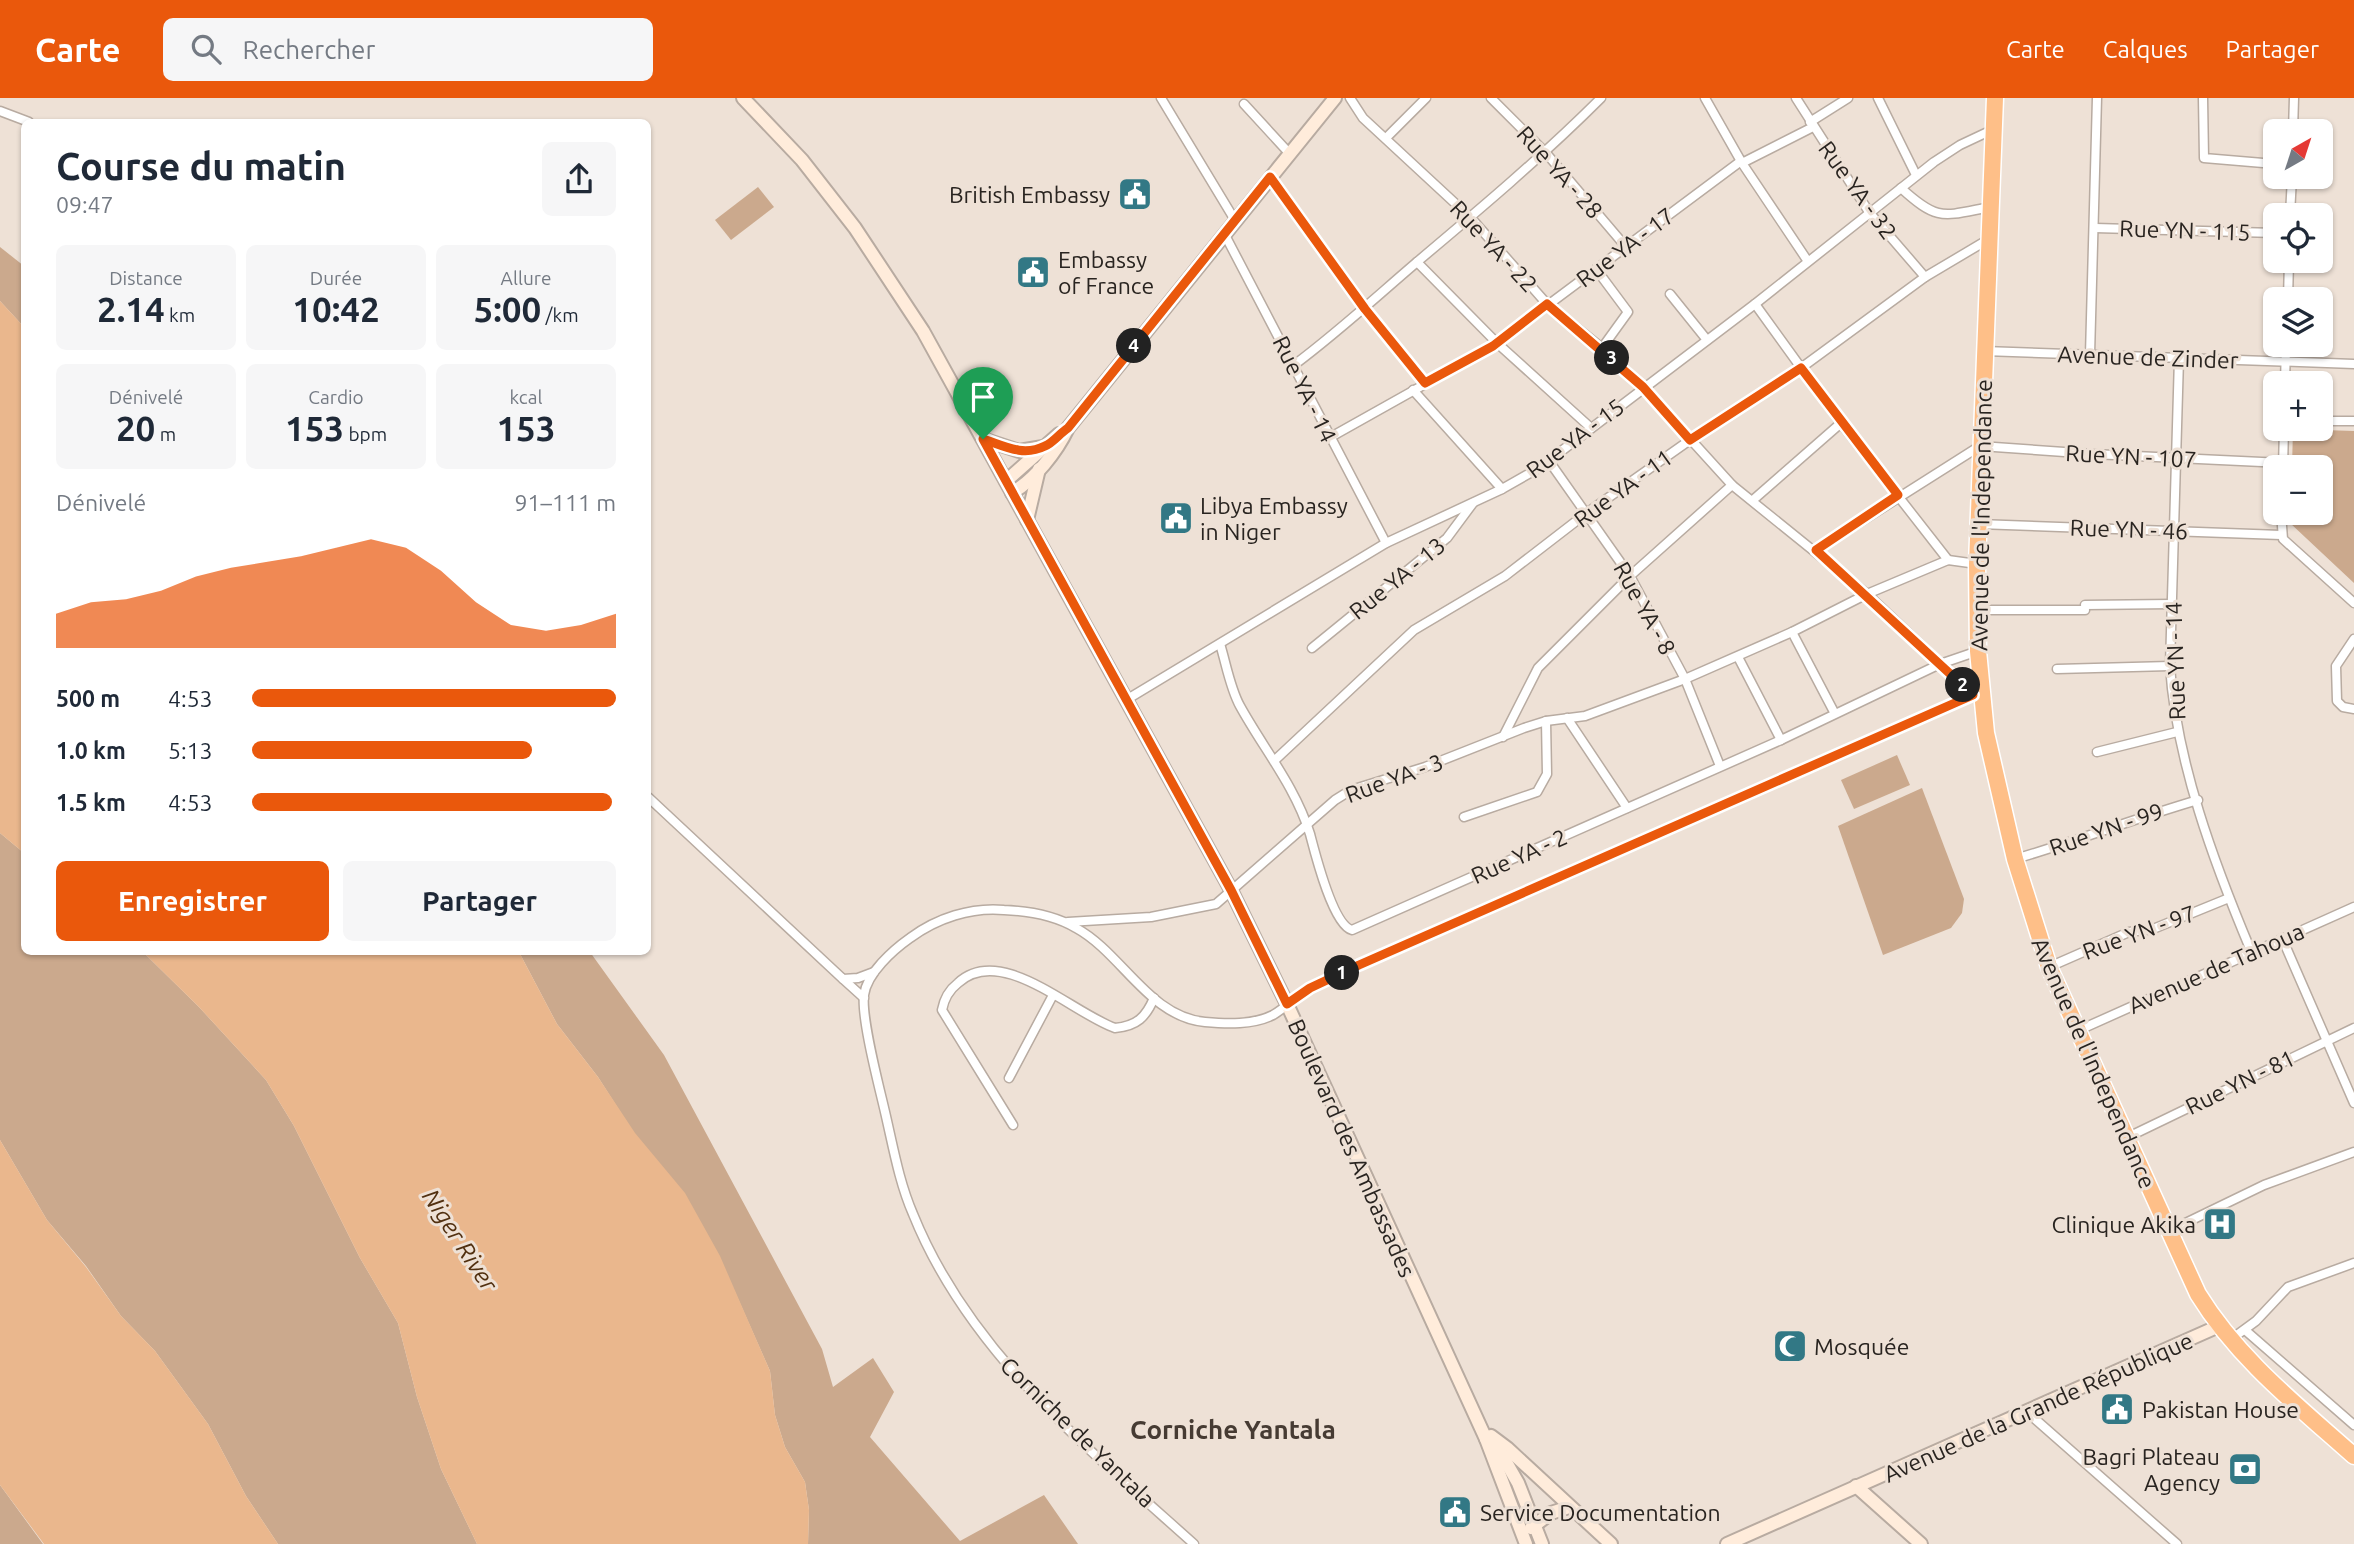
<!DOCTYPE html>
<html lang="fr">
<head>
<meta charset="utf-8">
<style>
  :root { --surface:#fff; --page:#f6f6f7; --text:#1f2937; --muted:#747a83; --accent:#ea580c }
  body { margin:0; font-family:Ubuntu,sans-serif; background:var(--page); color:var(--text); height:100vh; display:flex; flex-direction:column; font-size:26px; white-space:nowrap }
  * { box-sizing:border-box; margin:0 }
  p { font-size:23px; color:var(--muted) }
  .icon { flex:none; width:38px; height:38px; fill:none; stroke:currentColor; stroke-width:2; stroke-linecap:round; stroke-linejoin:round }
  .map { position:relative; flex:1; overflow:hidden }
  .side { position:absolute; left:21px; top:21px; width:630px; height:836px; display:flex; flex-direction:column; background:var(--surface); border-radius:10px; box-shadow:0 2px 5px #0004 }
  .side>* { flex:none }
  .needle { width:46px; rotate:39deg }
  .tools { position:absolute; left:2263px; top:21px; display:grid; gap:14px }
  .tools a { display:grid; place-items:center; width:70px; height:70px; border-radius:10px; background:var(--surface); box-shadow:0 2px 5px #0004; font-size:35px }
  .pin { position:absolute; display:grid; place-items:center; width:60px; height:60px; color:#fff; margin:-72px -30px; border-radius:50% 50% 50% 0; rotate:-45deg; box-shadow:0 0 7px #0007 }
  .pin .icon { rotate:45deg }
  .km { position:absolute; width:35px; height:35px; margin:-18px; border-radius:50%; background:#222; color:#fff; font-size:19px; line-height:35px; text-align:center }
  .round { display:grid; place-items:center; flex:none; width:74px; height:74px; border-radius:10px; background:var(--page) }
  .headline { display:flex; align-items:center; justify-content:space-between; height:119px; padding:0 35px }
  h1 { font-size:38px; font-weight:600; line-height:52px }
  .metrics { display:grid; grid-template-columns:repeat(3,1fr); gap:10px; height:119px; padding:7px 35px }
  .metrics div { display:grid; align-content:center; border-radius:10px; background:var(--page); text-align:center }
  .metrics b { font-size:35px; font-weight:600 }
  .metrics small { font-size:19px; font-weight:400 }
  .metrics p { font-size:19px }
  .chart { height:196px; padding:14px 35px }
  .chart p { display:flex; justify-content:space-between }
  .chart svg { width:100%; height:126px; margin-top:7px; fill:var(--accent); opacity:.7 }
  .action { display:flex; gap:14px; margin-top:auto; padding:14px 35px }
  .action a { flex:1; height:80px; border-radius:10px; background:var(--accent); color:#fff; font-size:28px; font-weight:600; line-height:80px; text-align:center }
  .action a+a { background:var(--page); color:var(--text) }
  ul { padding:0 35px; list-style:none; font-size:23px }
  li { display:grid; grid-template-columns:112px 84px 1fr; align-items:center; height:52px }
  li i { height:18px; border-radius:9px; background:var(--accent) }
  header { display:flex; align-items:center; gap:42px; box-sizing:border-box; height:98px; padding:0 35px; background:var(--accent); color:#fff }
  header strong { font-size:33px }
  nav { display:flex; gap:38px; margin-inline-start:auto; font-size:24px }
  .search { width:490px; height:63px; background:var(--page); display:flex; align-items:center; gap:18px; box-sizing:border-box; padding:0 24px; border-radius:10px; color:var(--muted); font-size:26px }
  .map>svg:first-child { display:block }
  .green { fill:#cba98d }
  .water { fill:#eab78d }
  .lines { fill:none; stroke-linecap:round; stroke-linejoin:round }
  .street-casing { stroke:#b8aba1; stroke-width:11 }
  .secondary-casing { stroke:#b8aba1; stroke-width:16 }
  .highway-casing { stroke:#fff; stroke-width:19 }
  .street { stroke:#fff; stroke-width:8 }
  .secondary { stroke:#ffecdb; stroke-width:12 }
  .highway { stroke:#febf88; stroke-width:16 }
  .route-casing { stroke:#fff; stroke-width:14 }
  .route { stroke:#ea580c; stroke-width:9 }
  .labels { text-anchor:middle; dominant-baseline:central; stroke-width:6; stroke-linejoin:round; paint-order:stroke }
  .street-label { font-size:23px; fill:#292420; stroke:#eee1d6 }
  .poi-label { font-size:23px; fill:#292420; stroke:#eee1d6; text-anchor:start }
  .water-label { font-size:24px; font-style:italic; fill:#523010; stroke:#eee1d6 }
  .quarter-label { font-size:26px; font-weight:bold; fill:#463b33; stroke:#eee1d6 }
</style>
</head>
<body>
<header>
<strong>Carte</strong>
<div class="search"><svg class="icon" aria-label="search" viewBox="0 0 24 24"><circle cx="10" cy="10" r="6"/><path d="M15 15l6 6"/></svg>Rechercher</div>
<nav><a>Carte</a><a>Calques</a><a>Partager</a></nav>
</header>
<div class="map">
<svg width="2354" height="1446" viewBox="0 0 2354 1446">
  <rect width="100%" height="100%" fill="#eee1d6"/>
  <!-- green -->
  <g class="green">
    <path d="M758,89L774,109L731,142L715,122Z"/>
    <path d="M0,149L24,168V229L0,203Z"/>
    <path d="M2293,331L2354,333V485L2290,425V415H2320V369H2292Z"/>
    <path d="M1897,657L1910,687L1854,711L1841,682Z"/>
    <path d="M1922,690L1964,801L1962,815L1951,830L1883,857L1838,728Z"/>
    <path d="M0,735L24,755V854H143L199,909L266,982L294,1028L360,1160L398,1225L417,1299L441,1371L477,1446H278L246,1398L208,1326L155,1253L121,1218L86,1168L47,1122L0,1042Z"/>
    <path d="M519,854H590L664,957L822,1251L833,1289L873,1260L894,1294L870,1339L960,1443L1044,1397L1078,1446H808L809,1412L805,1384L785,1349L775,1317L770,1273L735,1194L598,979L557,926Z"/>
    <path d="M0,1387L43,1446H44H0Z"/>
  </g>
  <!-- water -->
  <g class="water">
    <path d="M0,203L24,229V755L0,735Z"/>
    <path d="M143,854H519L557,926L598,979L635,1035L685,1095L720,1158L770,1273L775,1317L785,1349L805,1384L809,1412L808,1446H477L441,1371L417,1299L398,1225L360,1160L294,1028L266,982L199,909Z"/>
    <path d="M0,1042L47,1122L86,1169L121,1218L155,1253L208,1326L246,1398L278,1446H44L0,1387Z"/>
  </g>
  <g class="lines">
    <!-- street casing -->
    <g class="street-casing">
      <g id="street">
        <path d="M1161,0L1236,124"/>
        <path d="M1350,0L1363,20L1471,120L1547,206L1602,250L1643,289L1732,387L1867,496L1977,600"/>
        <path d="M1491,0L1546,55L1626,149"/>
        <path d="M1705,0L1742,65L1807,162"/>
        <path d="M1796,0L1869,114L1925,179"/>
        <path d="M1878,0L1916,77"/>
        <path d="M2203,0L2204,60L2275,66"/>
        <path d="M1244,6L1289,55"/>
        <path d="M0,13L29,24"/>
        <path d="M1810,24L1848,0"/>
        <path d="M2293,33L2294,0"/>
        <path d="M1386,40L1426,0"/>
        <path d="M1742,65L1813,29"/>
        <path d="M1270,79L1365,211L1425,285"/>
        <path d="M1901,90C1938,124 1943,118 1990,109"/>
        <path d="M2290,117L2292,79"/>
        <path d="M2095,130L2275,135"/>
        <path d="M1225,137L1386,445"/>
        <path d="M1417,164L1497,245L1591,330"/>
        <path d="M1596,171L1628,214L1602,250"/>
        <path d="M1670,196L1707,242"/>
        <path d="M2288,201L2289,163"/>
        <path d="M1755,206L1841,325L1948,462"/>
        <path d="M1984,253L2354,266"/>
        <path d="M2090,257L2097,0"/>
        <path d="M2179,260L2170,568C2176,663 2214,765 2251,853"/>
        <path d="M1294,267C1337,235 1376,199 1417,164C1480,111 1543,58 1601,0"/>
        <path d="M2285,285L2286,247"/>
        <path d="M1413,292L1502,391"/>
        <path d="M2320,323H2354"/>
        <path d="M1329,340L1493,248L1741,63"/>
        <path d="M1549,363L1630,478L1685,581L1720,668"/>
        <path d="M2283,369L2284,331"/>
        <path d="M1753,402L1841,325"/>
        <path d="M2281,415L2283,441L2354,505"/>
        <path d="M1978,426L2281,437"/>
        <path d="M1816,452L1980,348L2093,356L2283,365"/>
        <path d="M2085,507L2172,506"/>
        <path d="M1977,512H2085"/>
        <path d="M1792,534L1834,614"/>
        <path d="M2354,541L2336,568L2337,603L2343,609L2354,611"/>
        <path d="M1220,546C1226,565 1230,590 1240,608C1263,650 1295,688 1310,736C1315,755 1333,827 1352,832L1781,642L1940,566L1978,553"/>
        <path d="M1312,550L1447,440L1473,405"/>
        <path d="M1738,559L1781,642"/>
        <path d="M2057,571L2170,568"/>
        <path d="M1126,602L1386,445L1502,391L1539,370L1755,206L1934,64L1960,47L1994,31"/>
        <path d="M1567,620L1627,710"/>
        <path d="M1503,639L1538,570L1630,478L1732,387"/>
        <path d="M2097,654L2177,634"/>
        <path d="M1275,662L1414,532L1505,478L1588,414L1690,342L1801,270L1925,179L1989,141"/>
        <path d="M648,699L843,881L858,880L874,874"/>
        <path d="M1464,719L1537,694L1547,676L1546,623"/>
        <path d="M2015,761C2077,743 2136,720 2198,702"/>
        <path d="M1068,824L1151,819L1216,806L1335,702L1351,692L1425,669L1524,630L1546,623L1585,618L1685,581L1792,534L1867,496L1948,462L1977,466"/>
        <path d="M2282,840L2354,1005"/>
        <path d="M2049,869L2129,834L2153,831L2229,800"/>
        <path d="M843,881L864,900"/>
        <path d="M2077,933L2354,809"/>
        <path d="M1009,980L1053,897"/>
        <path d="M1013,1027L942,912C944,901 949,892 958,885C1001,845 1072,915 1115,930C1137,928 1146,919 1154,900"/>
        <path d="M2126,1040L2354,930"/>
        <path d="M2169,1133L2264,1087L2354,1054"/>
        <path d="M2245,1232L2354,1327"/>
        <path d="M2230,1242L2256,1223L2288,1189L2354,1165"/>
        <path d="M2027,1314L2177,1446"/>
        <path d="M1194,1446C1087,1350 968,1253 913,1116C899,1084 893,1048 885,1014C879,988 861,920 864,897C867,875 893,852 910,840C937,820 971,809 1004,812C1029,813 1054,817 1076,830C1122,855 1149,919 1205,924C1227,926 1253,927 1273,917C1285,910 1296,899 1308,891C1324,882 1342,875 1359,867L1973,597"/>
      </g>
    </g>
    <!-- secondary casing -->
    <g class="secondary-casing">
      <g id="secondary">
        <path d="M743,0L802,62L855,130L923,233L1231,792L1287,906L1486,1341L1526,1446"/>
        <path d="M983,341L1019,353L1043,349"/>
        <path d="M1006,383L1059,336"/>
        <path d="M1012,395C1035,381 1056,355 1068,330L1335,0"/>
        <path d="M1027,422L1039,371"/>
        <path d="M1486,1341L1491,1338L1507,1350L1611,1446"/>
        <path d="M1494,1343L1518,1385L1542,1446"/>
        <path d="M1856,1388L1921,1446"/>
        <path d="M1531,1430L1551,1415L1569,1409"/>
        <path d="M1727,1446L2219,1228"/>
      </g>
    </g>
    <!-- highway casing -->
    <g class="highway-casing">
      <path id="highway" d="M1995,0L1977,466L1978,553L1986,635L2015,761L2049,869L2198,1196C2238,1261 2298,1308 2354,1358"/>
    </g>
    <!-- street -->
    <use href="#street" class="street"/>
    <!-- secondary -->
    <use href="#secondary" class="secondary"/>
    <!-- highway -->
    <use href="#highway" class="highway"/>
  </g>
  <g class="lines">
    <!-- route casing -->
    <g class="route-casing">
      <path id="route" d="M1270,79L1365,211L1425,285L1493,248L1547,206L1643,289L1690,342L1801,270L1898,397L1816,452L1973,597L1359,867L1310,890L1287,906L1231,792L983,341C1004,348 1023,359 1045,348C1053,345 1060,335 1068,330Z"/>
    </g>
    <!-- route -->
    <use href="#route" class="route"/>
  </g>
  <!-- icons -->
  <defs>
    <g id="civic-square" transform="scale(1.75)"><rect x="-9" y="-9" width="18" height="18" rx="4" fill="#327885" stroke="#eee1d6"/><path d="M-.6-6.5H3V-4.5H.6V-3L4-1V1h2V6H-6V1h2V-1L-.6-3ZM-1.2 2.5V6h2.4V2.5Z" fill="#fff"/></g>
    <g id="hospital-square" transform="scale(1.75)"><rect x="-9" y="-9" width="18" height="18" rx="4" fill="#327885" stroke="#eee1d6"/><path d="M-5-5h3v3.5h4V-5h3V5h-3V1.5h-4V5h-3Z" fill="#fff"/></g>
    <g id="mosque-square" transform="scale(1.75)"><rect x="-9" y="-9" width="18" height="18" rx="4" fill="#327885" stroke="#eee1d6"/><path d="M3.5-4.9A6 6 0 1 0 3.5 4.9A5 5 0 1 1 3.5-4.9Z" fill="#fff"/></g>
    <g id="bank-square" transform="scale(1.75)"><rect x="-9" y="-9" width="18" height="18" rx="4" fill="#327885" stroke="#eee1d6"/><path d="M-6-4H6V4H-6ZM0-2.3a2.3 2.3 0 1 0 0 4.6a2.3 2.3 0 1 0 0-4.6Z" fill="#fff"/></g>
  </defs>
  <g fill-rule="evenodd">
    <use href="#civic-square" x="1135" y="96"/>
    <use href="#civic-square" x="1033" y="174"/>
    <use href="#civic-square" x="1176" y="420"/>
    <use href="#hospital-square" x="2220" y="1126"/>
    <use href="#mosque-square" x="1790" y="1248"/>
    <use href="#civic-square" x="2117" y="1311"/>
    <use href="#bank-square" x="2245" y="1371"/>
    <use href="#civic-square" x="1455" y="1414"/>
  </g>
  <g class="labels">
    <!-- street labels -->
    <g class="street-label">
      <text transform="translate(1560 74) rotate(48)">Rue YA - 28</text>
      <text transform="translate(1858 92) rotate(54)">Rue YA - 32</text>
      <text transform="translate(2185 132) rotate(2)">Rue YN - 115</text>
      <text transform="translate(1494 148) rotate(47)">Rue YA - 22</text>
      <text transform="translate(1625 149) rotate(-37)">Rue YA - 17</text>
      <text transform="translate(2148 259) rotate(2)">Avenue de Zinder</text>
      <text transform="translate(1305 291) rotate(64)">Rue YA - 14</text>
      <text transform="translate(1575 340) rotate(-37)">Rue YA - 15</text>
      <text transform="translate(2131 358) rotate(3)">Rue YN - 107</text>
      <text transform="translate(1623 390) rotate(-36)">Rue YA - 11</text>
      <text transform="translate(1981 417) rotate(-89)">Avenue de l'Independance</text>
      <text transform="translate(2129 431) rotate(2)">Rue YN - 46</text>
      <text transform="translate(1397 480) rotate(-39)">Rue YA - 13</text>
      <text transform="translate(1645 510) rotate(61)">Rue YA - 8</text>
      <text transform="translate(2175 563) rotate(-92)">Rue YN - 14</text>
      <text transform="translate(1394 680) rotate(-20)">Rue YA - 3</text>
      <text transform="translate(2106 731) rotate(-19)">Rue YN - 99</text>
      <text transform="translate(1519 758) rotate(-24)">Rue YA - 2</text>
      <text transform="translate(2139 834) rotate(-20)">Rue YN - 97</text>
      <text transform="translate(2216 870) rotate(-24)">Avenue de Tahoua</text>
      <text transform="translate(2094 965) rotate(66)">Avenue de l'Independance</text>
      <text transform="translate(2240 984) rotate(-26)">Rue YN - 81</text>
      <text transform="translate(1352 1050) rotate(66)">Boulevard des Ambassades</text>
      <text transform="translate(2038 1309) rotate(-24)">Avenue de la Grande République</text>
      <text transform="translate(1078 1334) rotate(44)">Corniche de Yantala</text>
    </g>
    <!-- poi labels -->
    <g class="poi-label">
      <text x="1110" y="96" text-anchor="end">British Embassy</text>
      <text x="1058" y="161">Embassy<tspan x="1058" dy="26">of France</tspan></text>
      <text x="1200" y="407">Libya Embassy<tspan x="1200" dy="26">in Niger</tspan></text>
      <text x="2196" y="1126" text-anchor="end">Clinique Akika</text>
      <text x="1814" y="1248">Mosquée</text>
      <text x="2142" y="1311">Pakistan House</text>
      <text x="2220" y="1358" text-anchor="end">Bagri Plateau<tspan x="2220" dy="26">Agency</tspan></text>
      <text x="1480" y="1414">Service Documentation</text>
    </g>
    <!-- water labels -->
    <g class="water-label">
      <text transform="translate(460 1142) rotate(57)">Niger River</text>
    </g>
    <!-- quarter labels -->
    <g class="quarter-label">
      <text x="1233" y="1331">Corniche Yantala</text>
    </g>
  </g>
</svg>
<div class="tools">
<a><svg class="needle" viewBox="-14 -14 28 28"><path d="M0-13l5 13h-10z" fill="#e53935"/><path d="M0 13l5-13h-10z" fill="#747a83"/></svg></a>
<a><svg class="icon" aria-label="locate" viewBox="0 0 24 24"><circle cx="12" cy="12" r="6"/><path d="M12 2v4M12 18v4M2 12h4M18 12h4"/></svg></a>
<a><svg class="icon" aria-label="layers" viewBox="0 0 24 24"><path d="M12 4l9 5-9 5-9-5zM3 14l9 5 9-5"/></svg></a>
<a>+</a>
<a>−</a>
</div>
<div class="pin" style="left:983px;top:341px;background:#1e9e55"><svg class="icon" aria-label="arrive" viewBox="0 0 24 24"><path d="M6 21V4h12l-3 4 3 4H6"/></svg></div>
<b class="km" style="left:1342px;top:875px">1</b>
<b class="km" style="left:1963px;top:587px">2</b>
<b class="km" style="left:1612px;top:260px">3</b>
<b class="km" style="left:1134px;top:248px">4</b>
<section class="side">
<div class="headline"><div><h1>Course du matin</h1><p>09:47</p></div><a class="round"><svg class="icon" aria-label="share" viewBox="0 0 24 24"><path d="M12 15V3M7 8l5-5 5 5M5 13v7h14v-7"/></svg></a></div>
<div class="metrics">
<div><p>Distance</p><b>2.14<small> km</small></b></div>
<div><p>Durée</p><b>10:42</b></div>
<div><p>Allure</p><b>5:00<small> /km</small></b></div>
</div>
<div class="metrics">
<div><p>Dénivelé</p><b>20<small> m</small></b></div>
<div><p>Cardio</p><b>153<small> bpm</small></b></div>
<div><p>kcal</p><b>153</b></div>
</div>
<div class="chart"><p><span>Dénivelé</span>91–111 m</p>
<svg viewBox="0 0 160 44" preserveAspectRatio="none"><path d="M0 44V32L10 28L20 27L30 24L40 19L50 16L60 14L70 12L80 9L90 6L100 9L110 17L120 28L130 36L140 38L150 36L160 32V44z"/></svg>
</div>
<ul>
<li><b>500 m</b>4:53<i style="width:100%"></i></li>
<li><b>1.0 km</b>5:13<i style="width:77%"></i></li>
<li><b>1.5 km</b>4:53<i style="width:99%"></i></li>
</ul>
<div class="action"><a>Enregistrer</a><a>Partager</a></div>
</section>
</div>
</body>
</html>
